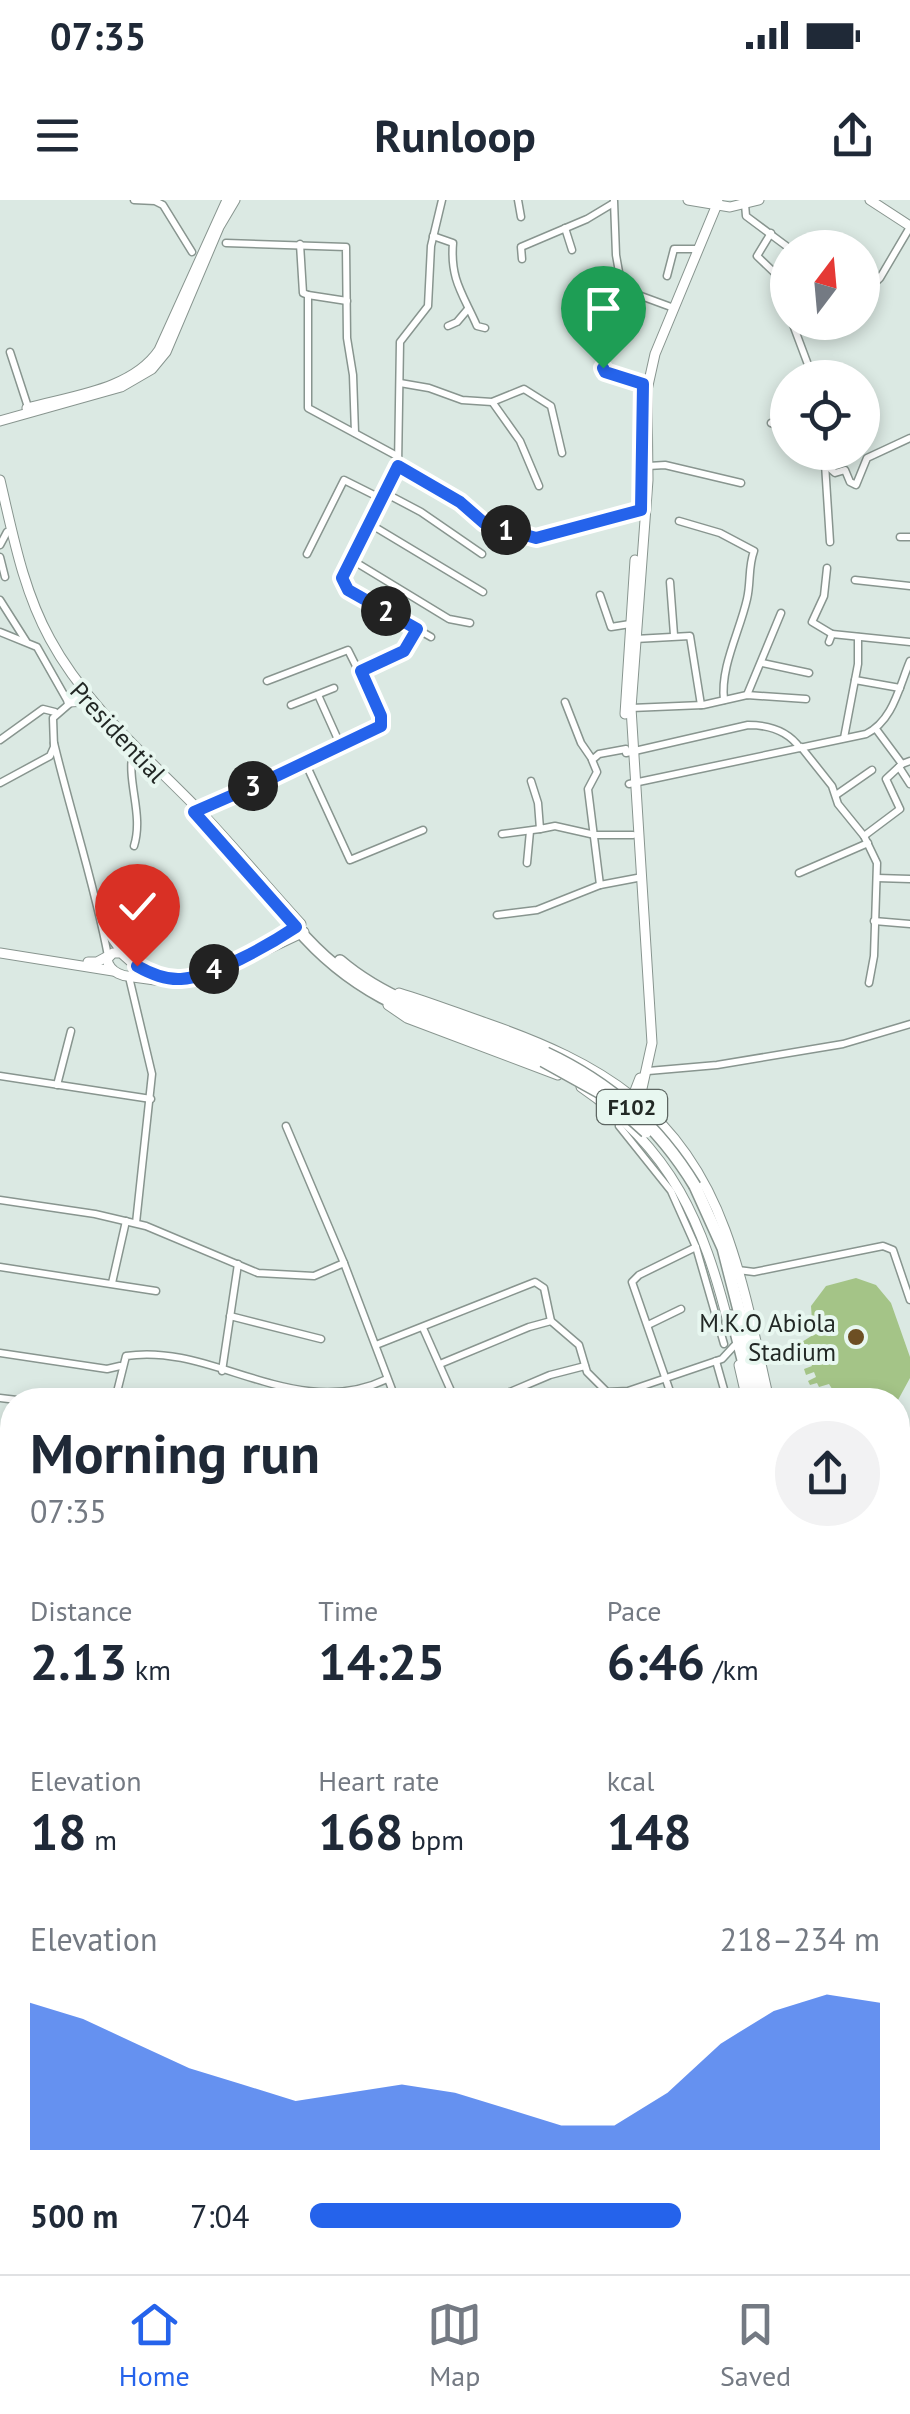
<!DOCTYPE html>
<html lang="en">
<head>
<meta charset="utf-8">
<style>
  :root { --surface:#fff; --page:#f2f2f3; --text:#1f2937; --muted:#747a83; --line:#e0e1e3; --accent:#2563eb }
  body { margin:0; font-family:"PT Sans",sans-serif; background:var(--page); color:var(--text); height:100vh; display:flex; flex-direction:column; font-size:38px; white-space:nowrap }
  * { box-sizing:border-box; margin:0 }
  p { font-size:32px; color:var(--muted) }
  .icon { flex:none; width:55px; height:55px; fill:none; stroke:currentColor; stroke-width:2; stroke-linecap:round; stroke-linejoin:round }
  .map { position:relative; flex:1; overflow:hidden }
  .panel { position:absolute; left:0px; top:1188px; width:910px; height:888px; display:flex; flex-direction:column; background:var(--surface); border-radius:40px 40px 0 0; box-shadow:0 5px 15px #0003 }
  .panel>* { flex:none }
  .needle { width:65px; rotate:16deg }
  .tools { position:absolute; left:770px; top:30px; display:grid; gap:20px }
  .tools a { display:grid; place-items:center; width:110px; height:110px; border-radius:50%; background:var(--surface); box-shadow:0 5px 15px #0003; font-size:50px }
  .pin { position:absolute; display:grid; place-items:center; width:85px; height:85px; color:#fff; margin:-102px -42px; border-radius:50% 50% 50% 0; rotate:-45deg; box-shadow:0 0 10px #0007 }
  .pin .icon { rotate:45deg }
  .km { position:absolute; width:50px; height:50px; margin:-25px; border-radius:50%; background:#222; color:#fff; font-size:28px; line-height:50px; text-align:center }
  .round { display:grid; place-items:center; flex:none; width:105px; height:105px; border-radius:52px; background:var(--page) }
  .overview { display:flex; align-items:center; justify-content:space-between; height:170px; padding:0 30px }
  h1 { font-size:55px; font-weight:800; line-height:75px }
  .figures { display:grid; grid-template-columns:repeat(3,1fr); gap:15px; height:170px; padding:10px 30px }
  .figures div { display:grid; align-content:center }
  .figures b { font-size:50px; font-weight:800 }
  .figures small { font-size:28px; font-weight:400 }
  .figures p { font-size:28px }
  .chart { height:280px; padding:20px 30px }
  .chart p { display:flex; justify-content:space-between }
  .chart svg { width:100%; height:180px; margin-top:10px; fill:var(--accent); opacity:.7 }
  ul { padding:0 30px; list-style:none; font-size:32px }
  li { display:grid; grid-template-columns:160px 120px 1fr; align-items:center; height:75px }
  li i { height:25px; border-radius:12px; background:var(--accent) }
  .status { display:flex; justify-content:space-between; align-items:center; height:70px; padding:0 50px; background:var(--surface); direction:ltr }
  .status svg { height:28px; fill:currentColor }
  header { display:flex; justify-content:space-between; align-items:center; height:130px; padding:0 30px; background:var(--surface); font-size:45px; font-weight:800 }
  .dock { display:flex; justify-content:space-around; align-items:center; height:140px; border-top:2px solid var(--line); background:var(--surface); font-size:28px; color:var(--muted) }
  .dock a { display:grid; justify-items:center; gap:5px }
  .dock .on { color:var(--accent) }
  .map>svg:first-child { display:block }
  .green { fill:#a4c487 }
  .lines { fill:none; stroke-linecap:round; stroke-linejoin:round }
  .minor-casing { stroke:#88958f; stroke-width:9 }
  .major-casing { stroke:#88958f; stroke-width:11 }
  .highway-casing { stroke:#88958f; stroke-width:14 }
  .minor { stroke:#fff; stroke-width:6 }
  .major { stroke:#fff; stroke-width:9 }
  .highway { stroke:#fff; stroke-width:11 }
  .highway-bridge-casing { stroke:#88958f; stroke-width:14; stroke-linecap:butt }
  .highway-bridge { stroke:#fff; stroke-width:11 }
  .route-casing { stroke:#fff; stroke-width:20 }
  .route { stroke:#2563eb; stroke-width:12 }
  .poi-dot { fill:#6d4f23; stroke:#e8f7f0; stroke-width:4 }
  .labels { text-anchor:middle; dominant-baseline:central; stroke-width:8; stroke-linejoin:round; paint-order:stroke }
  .shield { fill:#e8f7f0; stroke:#5d6662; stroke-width:2.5 }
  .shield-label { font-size:22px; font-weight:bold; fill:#222825 }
  .street-label { font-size:25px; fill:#222825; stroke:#e8f7f0 }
  .poi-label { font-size:25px; fill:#222825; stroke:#e8f7f0; text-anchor:end }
</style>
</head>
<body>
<div class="status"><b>07:35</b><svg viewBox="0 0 49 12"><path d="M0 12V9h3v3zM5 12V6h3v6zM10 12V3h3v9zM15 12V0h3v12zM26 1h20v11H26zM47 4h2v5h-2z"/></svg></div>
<header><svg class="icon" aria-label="menu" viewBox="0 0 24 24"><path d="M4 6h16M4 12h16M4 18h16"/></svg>Runloop<svg class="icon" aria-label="share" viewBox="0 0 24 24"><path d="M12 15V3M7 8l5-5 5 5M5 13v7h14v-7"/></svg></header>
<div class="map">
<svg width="910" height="2074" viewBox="0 0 910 2074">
  <rect width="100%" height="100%" fill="#dbe9e3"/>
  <!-- green -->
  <path class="green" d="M856,1078L876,1085L891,1103L910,1157V1178L898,1200H839L829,1184L819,1187L817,1183L810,1185L808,1181L816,1177L814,1172L806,1175L804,1169L812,1166L809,1158L802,1160L800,1156L807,1153L805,1147L798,1149L797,1145L813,1135L811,1106L826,1086Z"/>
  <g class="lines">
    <!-- minor casing -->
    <g class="minor-casing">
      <g id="minor">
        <path d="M134,0L155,1L163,5L192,52"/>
        <path d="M518,0L521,17"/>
        <path d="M614,1L616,55L622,89L604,169L643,184"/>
        <path d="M745,4L746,16L789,48"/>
        <path d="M565,28L572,50"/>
        <path d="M771,33L757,56L779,77L788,111"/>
        <path d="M433,36L453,43C450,80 463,94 477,126L485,128"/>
        <path d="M226,43L346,47L347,138L353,175L355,233"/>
        <path d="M300,44L303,93L308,95V208L397,256"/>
        <path d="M522,59L521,47L587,19L612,4"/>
        <path d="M667,76L674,49H696"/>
        <path d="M622,89L671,107"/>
        <path d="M308,95L347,101"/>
        <path d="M862,95L880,78L910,27"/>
        <path d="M792,122L813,178"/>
        <path d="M448,126L457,122L468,109"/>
        <path d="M10,152L28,207"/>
        <path d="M400,183L429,188L462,200L492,202L524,189L551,206L562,253"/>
        <path d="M493,203L520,241L539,286"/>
        <path d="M771,223L788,230"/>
        <path d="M825,257L826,265L835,273L845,270L850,282L856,285L867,258L910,238"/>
        <path d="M825,264L830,342"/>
        <path d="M398,266L461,302L484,323L535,338L646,310"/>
        <path d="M648,266L665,265L741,283"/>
        <path d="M385,293L421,312L482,354"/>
        <path d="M679,321L720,333L754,351C748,367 751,382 747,399C740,431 720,467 724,500"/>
        <path d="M370,324L483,392"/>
        <path d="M900,337H910"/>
        <path d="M0,345L7,332"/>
        <path d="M307,354L344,280L382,299"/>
        <path d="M0,357L5,377"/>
        <path d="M352,360L449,419L470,423"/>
        <path d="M827,368L824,396L812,422L832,434"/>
        <path d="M855,380L910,386"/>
        <path d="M670,382L674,435"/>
        <path d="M600,395L611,427L630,424"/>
        <path d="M0,400L26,441"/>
        <path d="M0,432L37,447L67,500"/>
        <path d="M431,437L348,390L343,377L398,266L400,142L428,106L431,46L442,0"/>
        <path d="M635,439L690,436L701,505"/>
        <path d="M829,442L832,434L910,442"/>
        <path d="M762,463L809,473"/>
        <path d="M361,471L404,451L417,429"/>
        <path d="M855,480L900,488"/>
        <path d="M318,495L340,544"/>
        <path d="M747,495L781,413"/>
        <path d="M565,502L581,543L592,559"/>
        <path d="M291,505L334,488"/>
        <path d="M631,508L703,505L747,495L806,499"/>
        <path d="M876,529L902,564L910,561"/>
        <path d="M844,538L858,464V437"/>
        <path d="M0,540L43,509L55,512"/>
        <path d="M54,543C71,614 95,686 108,756"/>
        <path d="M801,547L832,586L838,604L864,636L877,663L874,756L869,783"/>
        <path d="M133,550C126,582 144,614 134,646"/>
        <path d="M626,553L748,525C768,525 788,531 800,548"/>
        <path d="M305,562L350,660L423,630"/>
        <path d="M899,567L910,584"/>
        <path d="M531,581L538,603L540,629L555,626L595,635H633"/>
        <path d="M0,583L50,556L54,547L53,518L84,491"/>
        <path d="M629,584L866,534C893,521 899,487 910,461"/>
        <path d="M836,595L872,570"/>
        <path d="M194,612L273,578L381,526V516L348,450L267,481"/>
        <path d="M502,634L540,629"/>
        <path d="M864,636L900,609L886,579L902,564"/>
        <path d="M527,663L530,631"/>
        <path d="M799,673L868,643"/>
        <path d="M877,678L910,679"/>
        <path d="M600,685L588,589L597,572L592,560L599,554L626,549"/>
        <path d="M497,715L537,710L600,685L637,678"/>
        <path d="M874,721L910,724"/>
        <path d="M106,732L121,753"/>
        <path d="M129,777L152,874L136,1023"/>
        <path d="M648,871L717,865L843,844L910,824"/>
        <path d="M0,876L151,899"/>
        <path d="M57,885L71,831"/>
        <path d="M286,926L344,1063"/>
        <path d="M619,926L671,991L696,1047L724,1144"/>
        <path d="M0,1000L95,1014L146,1026L258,1073L314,1076L344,1063L396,1200"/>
        <path d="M0,1067L156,1091"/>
        <path d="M738,1070L754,1072L883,1046L893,1050L910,1100"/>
        <path d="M112,1083L126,1021"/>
        <path d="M230,1116L321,1139"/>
        <path d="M648,1125L681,1109"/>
        <path d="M423,1128L455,1200"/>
        <path d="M376,1145L535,1082L544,1088L551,1121L579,1145L587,1172L607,1192L628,1191L722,1159L734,1146"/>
        <path d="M0,1153L107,1169L120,1166"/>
        <path d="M716,1161L727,1200"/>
        <path d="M440,1164L529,1127L551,1121"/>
        <path d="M222,1171L238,1064"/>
        <path d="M116,1195L136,1200"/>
        <path d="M0,1198L17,1200"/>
        <path d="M115,1200L126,1156C212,1142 295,1223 387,1179"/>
        <path d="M491,1200L550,1175L585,1166"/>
        <path d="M673,1200L632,1082L639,1075L696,1047"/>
        <path d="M0,1274L12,1269"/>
        <path d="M0,1341L12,1335"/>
        <path d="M0,1429L12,1425"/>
        <path d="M0,1530L12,1529"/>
        <path d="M0,1611L12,1606"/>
        <path d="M0,1650L12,1645"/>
        <path d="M0,1661L12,1688"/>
        <path d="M0,1701L12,1697"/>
        <path d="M0,1774L9,1793"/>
        <path d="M0,1812L12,1803"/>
        <path d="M0,1818L12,1819"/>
        <path d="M0,1837V1848"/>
        <path d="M898,1855L910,1845"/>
        <path d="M0,1936L12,1935"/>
        <path d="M898,1971L910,1992"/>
        <path d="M0,1986L12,1995"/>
        <path d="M898,2028L910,2048"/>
        <path d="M93,2062L89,2068L94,2074"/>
        <path d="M459,2062L472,2074"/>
        <path d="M232,2074L239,2062"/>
        <path d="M300,2074L304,2062"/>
        <path d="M560,2074H581"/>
        <path d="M823,2074L843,2062"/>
      </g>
    </g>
    <!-- major casing -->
    <g class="major-casing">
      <g id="major">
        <path d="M688,0L730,7L759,0"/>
        <path d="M870,0L910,26"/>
        <path d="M27,208C70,196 132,190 159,150L227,0"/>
        <path d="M0,221L121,187L152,169L166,152L219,27L235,0"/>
        <path d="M0,280C13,335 23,390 50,439C85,504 143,553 194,605C231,643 265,685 301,724C255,752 190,798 137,766"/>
        <path d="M69,502L87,501"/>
        <path d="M625,514L635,360"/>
        <path d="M268,749L304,732"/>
        <path d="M0,753L113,771"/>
        <path d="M113,753H121L139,769L136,775C125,779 109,772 107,759Z"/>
        <path d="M88,762H97L108,756"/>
        <path d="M133,777L155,780"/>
        <path d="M399,793C429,802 457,813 486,823C601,863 681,910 725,1030C745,1084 756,1143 769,1200"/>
        <path d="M388,805L407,818L558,875"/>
        <path d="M581,887C672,949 703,1022 729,1126"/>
        <path d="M618,914L633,896L640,878"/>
        <path d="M624,920L639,902L652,843L631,508L648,280L647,190L655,154L718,2"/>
        <path d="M739,1165L747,1200"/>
        <path d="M898,1672L910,1688"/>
      </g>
    </g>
    <!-- highway casing -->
    <g class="highway-casing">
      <g id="highway">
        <path d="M296,727C368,812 446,821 543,861"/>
        <path d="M340,761C397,810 478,826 546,853"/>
        <path d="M695,986L723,1048L762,1200"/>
        <path d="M732,1116L753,1200"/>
        <path d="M898,1573L910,1564"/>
        <path d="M898,1584L910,1575"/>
        <path d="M898,1617L909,1649"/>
        <path d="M898,1649L910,1665"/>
      </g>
    </g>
    <!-- minor -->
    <use href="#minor" class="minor"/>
    <!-- major -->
    <use href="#major" class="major"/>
    <!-- highway -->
    <use href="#highway" class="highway"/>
    <!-- highway-bridge casing -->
    <g class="highway-bridge-casing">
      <g id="highway-bridge">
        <path d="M546,853C610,883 658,925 695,986"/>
        <path d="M543,861L606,896L646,932"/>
      </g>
    </g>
    <!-- highway-bridge -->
    <use href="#highway-bridge" class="highway-bridge"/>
  </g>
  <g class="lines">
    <!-- route casing -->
    <g class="route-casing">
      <path id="route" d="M137,766C151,774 165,780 181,779C213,777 269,745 296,727L194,612L272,578L381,526V516L361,471L404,451L417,429L348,390L342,378L398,266L460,302L484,323L536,338L641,310L643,184L605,172L603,168"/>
    </g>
    <!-- route -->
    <use href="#route" class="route"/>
  </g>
  <!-- markers -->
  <circle class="poi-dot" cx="856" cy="1137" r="10"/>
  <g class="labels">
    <!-- shield labels -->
    <rect class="shield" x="597" y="890" width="70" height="34" rx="8"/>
    <g class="shield-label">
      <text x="632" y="907">F102</text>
    </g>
    <!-- street labels -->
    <g class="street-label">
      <text transform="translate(118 532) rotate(47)">Presidential</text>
    </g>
    <!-- poi labels -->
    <g class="poi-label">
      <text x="836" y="1123">M.K.O Abiola<tspan x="836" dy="29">Stadium</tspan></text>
    </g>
  </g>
</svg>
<div class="tools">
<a><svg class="needle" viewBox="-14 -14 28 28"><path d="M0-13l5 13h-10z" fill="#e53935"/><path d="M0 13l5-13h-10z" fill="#747a83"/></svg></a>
<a><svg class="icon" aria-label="locate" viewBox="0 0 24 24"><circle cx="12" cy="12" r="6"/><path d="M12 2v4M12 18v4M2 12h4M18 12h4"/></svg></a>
</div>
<div class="pin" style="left:603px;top:168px;background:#1e9e55"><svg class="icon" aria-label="arrive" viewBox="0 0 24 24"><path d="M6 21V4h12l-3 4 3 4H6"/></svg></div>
<div class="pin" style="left:137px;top:766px;background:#d93025"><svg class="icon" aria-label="check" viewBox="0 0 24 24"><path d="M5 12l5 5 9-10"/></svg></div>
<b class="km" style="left:506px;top:330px">1</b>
<b class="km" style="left:386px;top:411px">2</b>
<b class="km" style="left:253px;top:586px">3</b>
<b class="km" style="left:214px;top:769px">4</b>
<section class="panel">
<div class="overview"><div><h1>Morning run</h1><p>07:35</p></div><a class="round"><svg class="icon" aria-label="share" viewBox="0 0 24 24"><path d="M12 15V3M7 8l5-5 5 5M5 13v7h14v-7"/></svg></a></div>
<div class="figures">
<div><p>Distance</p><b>2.13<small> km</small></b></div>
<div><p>Time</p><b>14:25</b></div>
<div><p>Pace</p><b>6:46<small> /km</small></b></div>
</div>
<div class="figures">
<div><p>Elevation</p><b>18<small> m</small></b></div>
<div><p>Heart rate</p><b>168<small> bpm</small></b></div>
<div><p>kcal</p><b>148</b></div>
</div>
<div class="chart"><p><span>Elevation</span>218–234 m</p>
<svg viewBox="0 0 160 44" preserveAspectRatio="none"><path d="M0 44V8L10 12L20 18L30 24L40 28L50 32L60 30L70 28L80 30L90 34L100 38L110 38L120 30L130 18L140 10L150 6L160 8V44z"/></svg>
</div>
<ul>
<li><b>500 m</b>7:04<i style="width:65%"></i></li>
</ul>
</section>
</div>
<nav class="dock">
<a class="on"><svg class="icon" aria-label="home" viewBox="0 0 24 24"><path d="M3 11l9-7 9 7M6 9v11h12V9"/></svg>Home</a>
<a><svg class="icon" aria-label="map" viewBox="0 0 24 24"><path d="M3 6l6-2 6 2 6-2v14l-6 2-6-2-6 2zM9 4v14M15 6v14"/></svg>Map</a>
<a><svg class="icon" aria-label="saved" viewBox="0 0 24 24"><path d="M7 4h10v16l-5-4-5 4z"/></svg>Saved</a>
</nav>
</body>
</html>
